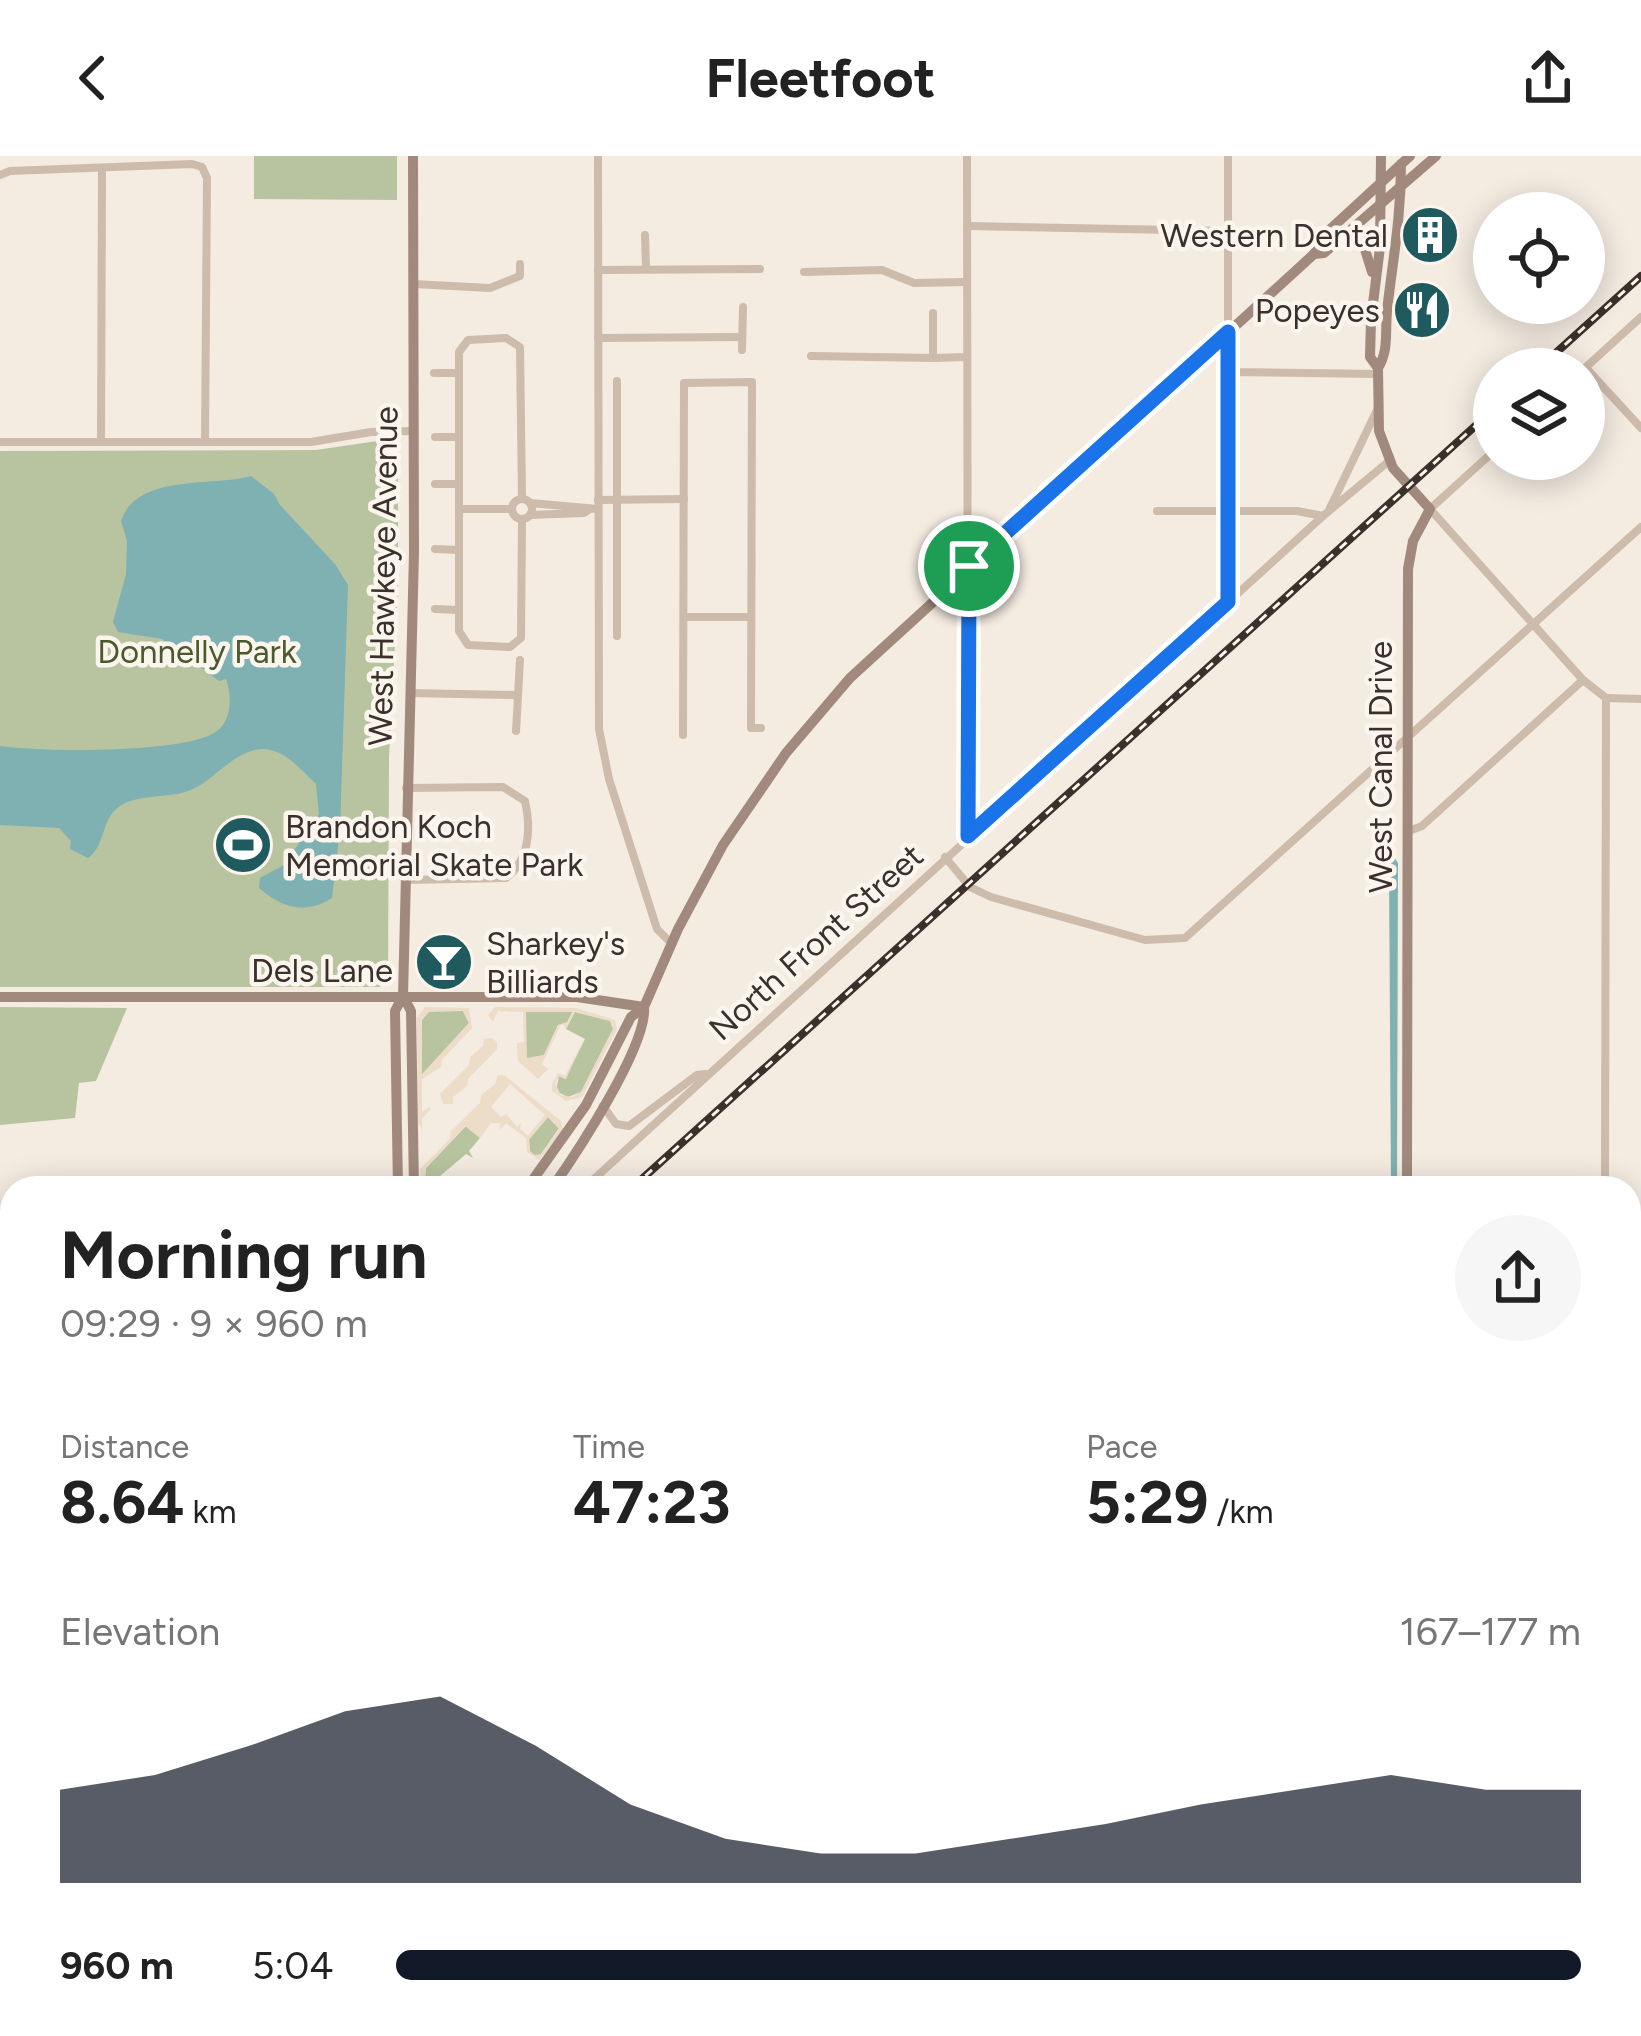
<!DOCTYPE html>
<html lang="en">
<head>
<meta charset="utf-8">
<style>
  :root { --surface:#fff; --page:#f6f6f6; --text:#222; --muted:#767676; --accent:#111827 }
  body { margin:0; font-family:Figtree,sans-serif; background:var(--page); color:var(--text); height:100vh; display:flex; flex-direction:column; font-size:45px; white-space:nowrap }
  * { box-sizing:border-box; margin:0 }
  p { font-size:39px; color:var(--muted) }
  .icon { flex:none; width:66px; height:66px; fill:none; stroke:currentColor; stroke-width:2; stroke-linecap:round; stroke-linejoin:round }
  .map { position:relative; flex:1; overflow:hidden }
  .sheet { position:absolute; left:0px; top:1020px; width:1641px; height:861px; display:flex; flex-direction:column; background:var(--surface); border-radius:36px 36px 0 0; box-shadow:0 6px 30px #0003 }
  .sheet>* { flex:none }
  .tools { position:absolute; left:1473px; top:36px; display:grid; gap:24px }
  .tools a { display:grid; place-items:center; width:132px; height:132px; border-radius:50%; background:var(--surface); box-shadow:0 6px 30px #0003; font-size:60px }
  .pin { position:absolute; display:grid; place-items:center; width:102px; height:102px; color:#fff; margin:-51px; border:6px solid #fff; border-radius:50%; box-shadow:0 3px 12px #0007 }
  .round { display:grid; place-items:center; flex:none; width:126px; height:126px; border-radius:63px; background:var(--page) }
  .overview { display:flex; align-items:center; justify-content:space-between; height:204px; padding:0 60px }
  h1 { font-size:66px; font-weight:700; line-height:90px }
  .figures { display:grid; grid-template-columns:repeat(3,1fr); gap:18px; height:204px; padding:12px 60px }
  .figures div { display:grid; align-content:center }
  .figures b { font-size:60px; font-weight:700 }
  .figures small { font-size:33px; font-weight:400 }
  .figures p { font-size:33px }
  .chart { height:336px; padding:24px 60px }
  .chart p { display:flex; justify-content:space-between }
  .chart svg { width:100%; height:216px; margin-top:12px; fill:var(--accent); opacity:.7 }
  ul { padding:0 60px; list-style:none; font-size:39px }
  li { display:grid; grid-template-columns:192px 144px 1fr; align-items:center; height:90px }
  li i { height:30px; border-radius:15px; background:var(--accent) }
  header { display:flex; justify-content:space-between; align-items:center; height:156px; padding:0 60px; background:var(--surface); font-size:54px; font-weight:700 }
  .map>svg:first-child { display:block }
  .green { fill:#b8c4a0 }
  .plaza { fill:#ecdcc8; fill-rule:evenodd }
  .water { fill:#7fb0b2 }
  .lines { fill:none; stroke-linecap:round; stroke-linejoin:round }
  .street { stroke:#cdbbac; stroke-width:8 }
  .secondary { stroke:#a18a7d; stroke-width:10 }
  .rail-casing { stroke:#3b302b; stroke-width:8 }
  .rail { stroke:#fbf5ee; stroke-width:3; stroke-dasharray:9; stroke-linecap:butt }
  .route-casing { stroke:#fff; stroke-width:24 }
  .route { stroke:#1a73e8; stroke-width:15 }
  .labels { text-anchor:middle; dominant-baseline:central; stroke-width:9; stroke-linejoin:round; paint-order:stroke }
  .poi-label { font-size:33px; fill:#3b302b; stroke:#fbf5ee; text-anchor:end }
  .street-label { font-size:33px; fill:#3b302b; stroke:#fbf5ee }
  .park-label { font-size:33px; fill:#4a5a2e; stroke:#fbf5ee }
</style>
</head>
<body>
<header><svg class="icon" aria-label="back" viewBox="0 0 24 24"><path d="M15 5l-7 7 7 7"/></svg>Fleetfoot<svg class="icon" aria-label="share" viewBox="0 0 24 24"><path d="M12 15V3M7 8l5-5 5 5M5 13v7h14v-7"/></svg></header>
<div class="map">
<svg width="1641" height="1880" viewBox="0 0 1641 1880">
  <rect width="100%" height="100%" fill="#f4ebe1"/>
  <!-- green -->
  <g class="green">
    <path d="M254,0H397V44L254,43Z"/>
    <path d="M391,283L398,291V433L389,602L388,827L379,831H0V295L316,294Z"/>
    <path d="M0,851L127,852L96,925L79,927L75,962L0,969Z"/>
    <path d="M429,855H463L469,867L422,919V864Z"/>
    <path d="M526,855H573L567,867L558,869L544,899L526,903Z"/>
    <path d="M575,856L610,865L613,873L581,936L568,941L556,935L559,920L565,923L585,883L566,873Z"/>
    <path d="M548,961L559,972L541,998L535,1000L530,995L529,983Z"/>
    <path d="M466,970L480,982L469,995L473,1002L466,998L440,1020L444,1027L424,1031L426,1012Z"/>
    <path d="M1629,1675H1641V1876L1422,1877V1869H1629Z"/>
    <rect x="1141" y="1869" width="160" height="7"/>
  </g>
  <!-- plaza -->
  <g class="plaza">
    <path d="M425,851L469,852L472,872L442,904L441,911L422,923V956L429,951L431,953L422,962V973L418,967L417,861ZM463,855L469,867L422,918V864L429,856Z"/>
    <path d="M495,851L576,852L615,864L617,873L582,941L566,945L552,935V928L558,917L565,920L584,883L566,923L559,920L555,927L561,939L572,941L581,936L613,873L610,865L575,855L566,873L563,868L560,870L542,908L548,913L538,923L518,905L517,887L524,886L523,856L498,855L493,866L488,859ZM526,856H572L567,866L558,869L544,899L527,902Z"/>
    <path d="M491,882L497,886V893L468,923L467,930L453,941V948H443L440,938L469,909L470,901L483,890L484,883Z"/>
    <path d="M498,919H504L561,965L563,974L539,1004L527,996L526,982L506,967L499,974L501,967H491L480,982L465,970L426,1012L424,1031L421,1029L420,1013L450,983L451,975L480,947L481,939L495,928ZM510,928L545,959L528,980L520,973L521,967L517,971L506,958L501,961L491,951ZM548,961L559,973L541,998L535,999L530,996L529,984Z"/>
  </g>
  <!-- water -->
  <g class="water">
    <path d="M251,320L274,338L280,349L335,408L348,429L340,674L332,742C305,759 282,752 259,732L260,722L284,709L319,658L316,628C301,614 284,592 261,593C232,595 214,626 188,635C166,643 132,637 115,654C101,668 105,690 88,702L70,693L71,685L59,672L0,669V590C39,596 188,598 217,575C232,564 232,540 226,523L219,525L162,483L118,476L113,466L126,418L127,385L121,365C137,317 213,331 251,320Z"/>
    <path d="M1394,701L1398,707L1397,1032H1391L1389,707Z"/>
  </g>
  <g class="lines">
    <!-- street -->
    <g class="street">
      <path d="M598,0L599,573L609,623L657,773L671,787"/>
      <path d="M967,0L968,680"/>
      <path d="M1228,0V446"/>
      <path d="M0,19L10,15L192,8L202,11L207,22L205,286"/>
      <path d="M967,70L1228,75"/>
      <path d="M645,79L646,113"/>
      <path d="M598,114L760,113"/>
      <path d="M804,116L882,114L914,127L967,126"/>
      <path d="M413,128L490,132L520,120V108"/>
      <path d="M933,157V202L967,201"/>
      <path d="M598,182L742,181"/>
      <path d="M742,194L743,151"/>
      <path d="M811,200L933,202"/>
      <path d="M1585,212L1641,161"/>
      <path d="M1586,212L1641,272"/>
      <path d="M1227,216L1378,218"/>
      <path d="M434,217H459"/>
      <path d="M617,225V480"/>
      <path d="M435,281H459"/>
      <path d="M0,286H311L371,276L414,275"/>
      <path d="M101,286L102,12"/>
      <path d="M1494,295L1430,353L1583,524L1606,542"/>
      <path d="M435,328H459"/>
      <circle cx="522" cy="353" r="10"/>
      <path d="M598,344L684,343"/>
      <path d="M530,347L598,353"/>
      <path d="M1330,352L1378,252"/>
      <path d="M459,353H512"/>
      <path d="M1157,355H1297L1323,360"/>
      <path d="M530,359L584,357L590,353"/>
      <path d="M522,363L521,482L510,491L468,489L459,475V196L468,184L506,182L520,191L522,343"/>
      <path d="M435,393L459,394"/>
      <path d="M435,453L459,454"/>
      <path d="M684,461H751"/>
      <path d="M410,537L516,539"/>
      <path d="M1606,542L1641,543"/>
      <path d="M516,575L520,504"/>
      <path d="M683,579L684,227L752,226L751,572H761"/>
      <path d="M1409,675L1422,670L1583,524"/>
      <path d="M945,701L970,731L991,741L1145,784L1185,782L1641,371"/>
      <path d="M405,724L506,722C530,704 531,672 525,645L503,631L406,632"/>
      <path d="M603,950L616,968L629,970L697,919L705,918"/>
      <path d="M584,1032L1323,360L1389,305"/>
      <path d="M1605,1032L1606,542"/>
      <path d="M0,1262L12,1277"/>
      <path d="M1629,1317H1641"/>
      <path d="M1629,1379L1641,1369"/>
      <path d="M0,1493L12,1482"/>
      <path d="M1629,1641H1641"/>
      <path d="M623,1869V1880"/>
      <path d="M1041,1869L1042,1880"/>
      <path d="M415,1880H508"/>
    </g>
    <!-- secondary -->
    <g class="secondary">
      <path d="M1381,0L1380,91L1371,164L1370,201L1378,212L1379,275L1393,312L1430,353L1413,385L1408,413L1407,1032"/>
      <path d="M1344,87L1352,83L1363,87L1372,116"/>
      <path d="M1314,98L1324,97L1436,0"/>
      <path d="M1378,212C1389,195 1385,175 1387,155C1393,102 1401,63 1401,8"/>
      <path d="M403,840L411,855L414,1032"/>
      <path d="M0,841H577L644,851"/>
      <path d="M398,1032L395,855L403,840L414,397L413,0"/>
      <path d="M527,1032L586,949L631,861L644,851"/>
      <path d="M552,1032C576,998 648,889 644,851L678,773L723,689L786,597L850,522L1314,98L1324,79L1410,0"/>
      <path d="M0,1521L12,1510"/>
      <path d="M0,1559L12,1548"/>
      <path d="M415,1869V1880"/>
      <path d="M1409,1869V1880"/>
    </g>
    <!-- rail casing -->
    <g class="rail-casing">
      <g id="rail">
        <path d="M1538,213L1641,120"/>
        <path d="M632,1032L1494,253"/>
        <path d="M0,1605L12,1594"/>
      </g>
    </g>
    <!-- rail -->
    <use href="#rail" class="rail"/>
  </g>
  <g class="lines">
    <!-- route casing -->
    <g class="route-casing">
      <path id="route" d="M1228,176V446L968,680L969,410Z"/>
    </g>
    <!-- route -->
    <use href="#route" class="route"/>
  </g>
  <!-- icons -->
  <defs>
    <g id="building-disc" transform="scale(3)"><circle r="9.5" fill="#1f5a5e" stroke="#fbf5ee"/><path d="M-4-6H4V6H1V3H-1V6H-4ZM-2.5-4.3h1.7v1.8h-1.7ZM.8-4.3h1.7v1.8H.8ZM-2.5-1h1.7V.8h-1.7ZM.8-1h1.7V.8H.8Z" fill="#fff"/></g>
    <g id="restaurant-disc" transform="scale(3)"><circle r="9.5" fill="#1f5a5e" stroke="#fbf5ee"/><path d="M-5-6h1v4h1v-4h1v4h1v-4h1v5L-1.5 .5V6h-2V.5L-5-1ZM5-6V6H3V1.5H1.5Q1.5-4 5-6Z" fill="#fff"/></g>
    <g id="stadium-disc" transform="scale(3)"><circle r="9.5" fill="#1f5a5e" stroke="#fbf5ee"/><path d="M0-5a6.5 5 0 1 0 0 10a6.5 5 0 1 0 0-10ZM-3.5-1.8h7v3.6h-7Z" fill="#fff"/></g>
    <g id="bar-disc" transform="scale(3)"><circle r="9.5" fill="#1f5a5e" stroke="#fbf5ee"/><path d="M-6-5H6L.8 .8V4.5H3.5V6h-7V4.5H-.8V.8Z" fill="#fff"/></g>
  </defs>
  <g fill-rule="evenodd">
    <use href="#building-disc" x="1430" y="79"/>
    <use href="#restaurant-disc" x="1422" y="154"/>
    <use href="#stadium-disc" x="243" y="689"/>
    <use href="#bar-disc" x="444" y="806"/>
  </g>
  <g class="labels">
    <!-- poi labels -->
    <g class="poi-label">
      <text x="1388" y="79">Western Dental</text>
      <text x="1380" y="154">Popeyes</text>
      <text x="285" y="670" text-anchor="start">Brandon Koch<tspan x="285" dy="38">Memorial Skate Park</tspan></text>
      <text x="486" y="787" text-anchor="start">Sharkey's<tspan x="486" dy="38">Billiards</tspan></text>
    </g>
    <!-- street labels -->
    <g class="street-label">
      <text transform="translate(383 420) rotate(-89)">West Hawkeye Avenue</text>
      <text transform="translate(1380 611) rotate(-90)">West Canal Drive</text>
      <text transform="translate(816 786) rotate(-42)">North Front Street</text>
      <text x="322" y="814">Dels Lane</text>
    </g>
    <!-- park labels -->
    <g class="park-label">
      <text x="197" y="495">Donnelly Park</text>
    </g>
  </g>
</svg>
<div class="tools">
<a><svg class="icon" aria-label="locate" viewBox="0 0 24 24"><circle cx="12" cy="12" r="6"/><path d="M12 2v4M12 18v4M2 12h4M18 12h4"/></svg></a>
<a><svg class="icon" aria-label="layers" viewBox="0 0 24 24"><path d="M12 4l9 5-9 5-9-5zM3 14l9 5 9-5"/></svg></a>
</div>
<div class="pin" style="left:969px;top:410px;background:#1e9e55"><svg class="icon" aria-label="arrive" viewBox="0 0 24 24"><path d="M6 21V4h12l-3 4 3 4H6"/></svg></div>
<section class="sheet">
<div class="overview"><div><h1>Morning run</h1><p>09:29 · 9 × 960 m</p></div><a class="round"><svg class="icon" aria-label="share" viewBox="0 0 24 24"><path d="M12 15V3M7 8l5-5 5 5M5 13v7h14v-7"/></svg></a></div>
<div class="figures">
<div><p>Distance</p><b>8.64<small> km</small></b></div>
<div><p>Time</p><b>47:23</b></div>
<div><p>Pace</p><b>5:29<small> /km</small></b></div>
</div>
<div class="chart"><p><span>Elevation</span>167–177 m</p>
<svg viewBox="0 0 160 44" preserveAspectRatio="none"><path d="M0 44V25L10 22L20 16L30 9L40 6L50 16L60 28L70 35L80 38L90 38L100 35L110 32L120 28L130 25L140 22L150 25L160 25V44z"/></svg>
</div>
<ul>
<li><b>960 m</b>5:04<i style="width:100%"></i></li>
</ul>
</section>
</div>
</body>
</html>
